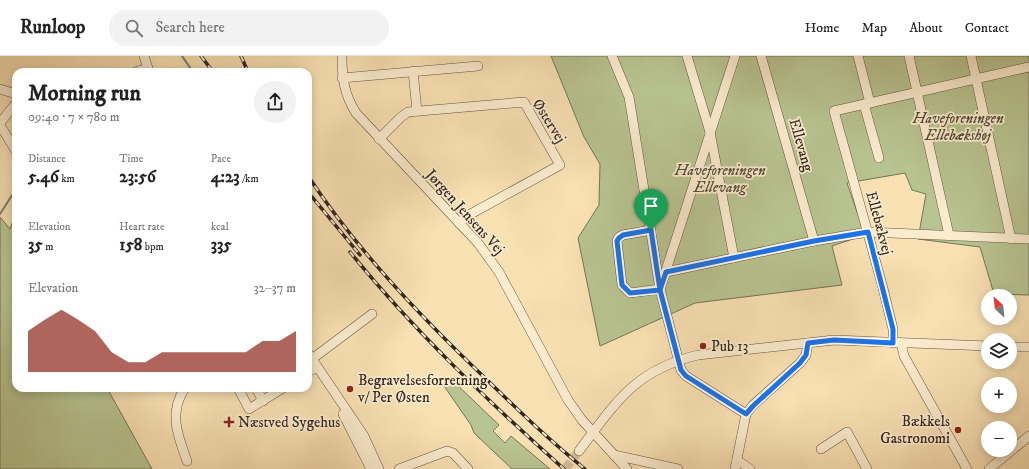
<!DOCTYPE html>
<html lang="en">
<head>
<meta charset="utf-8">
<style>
  :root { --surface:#fff; --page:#f2f2f2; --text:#222; --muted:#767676; --line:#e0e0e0; --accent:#8f2418 }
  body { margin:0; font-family:"IM FELL DW Pica",serif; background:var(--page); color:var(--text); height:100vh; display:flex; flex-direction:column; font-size:15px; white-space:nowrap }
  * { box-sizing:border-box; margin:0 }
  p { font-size:13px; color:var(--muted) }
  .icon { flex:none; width:22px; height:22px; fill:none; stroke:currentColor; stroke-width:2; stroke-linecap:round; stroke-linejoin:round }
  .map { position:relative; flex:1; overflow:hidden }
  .panel { position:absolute; left:12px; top:12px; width:300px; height:324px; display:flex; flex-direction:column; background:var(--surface); border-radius:12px; box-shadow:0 2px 10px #0003 }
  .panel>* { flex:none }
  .needle { width:26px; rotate:333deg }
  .controls { position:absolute; left:981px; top:233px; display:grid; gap:8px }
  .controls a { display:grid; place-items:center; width:36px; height:36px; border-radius:50%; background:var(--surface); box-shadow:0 2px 10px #0003; font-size:20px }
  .pin { position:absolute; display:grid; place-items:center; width:34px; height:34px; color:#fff; margin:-41px -17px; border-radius:50% 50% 50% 0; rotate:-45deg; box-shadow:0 0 4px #0007 }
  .pin .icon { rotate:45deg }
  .round { display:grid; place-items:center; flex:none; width:42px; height:42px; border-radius:21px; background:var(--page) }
  .summary { display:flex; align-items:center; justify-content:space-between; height:68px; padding:0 16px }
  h1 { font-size:22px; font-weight:700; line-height:30px }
  .metrics { display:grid; grid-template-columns:repeat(3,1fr); gap:6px; height:68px; padding:4px 16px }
  .metrics div { display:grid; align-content:center }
  .metrics b { font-size:17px; font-weight:700 }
  .metrics small { font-size:11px; font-weight:400 }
  .metrics p { font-size:11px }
  .chart { height:112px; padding:8px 16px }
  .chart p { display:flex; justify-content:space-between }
  .chart svg { width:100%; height:72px; margin-top:4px; fill:var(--accent); opacity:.7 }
  header { display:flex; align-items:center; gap:24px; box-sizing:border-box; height:56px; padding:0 20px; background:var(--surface); border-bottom:1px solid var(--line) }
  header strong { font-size:19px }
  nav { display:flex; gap:22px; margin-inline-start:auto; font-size:14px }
  .search { width:280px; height:36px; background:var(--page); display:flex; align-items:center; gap:10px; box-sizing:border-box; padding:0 14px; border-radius:22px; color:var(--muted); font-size:15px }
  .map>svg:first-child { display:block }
  .green { fill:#b8c491; stroke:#757458 }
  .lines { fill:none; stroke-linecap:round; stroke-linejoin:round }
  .stream { stroke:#738172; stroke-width:2 }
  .minor-tunnel { stroke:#d1bb96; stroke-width:9; stroke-dasharray:9 4.5; stroke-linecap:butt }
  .minor-casing { stroke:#645444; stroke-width:10 }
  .minor { stroke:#fbecce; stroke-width:9 }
  .rail-casing { stroke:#32251f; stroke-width:3.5 }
  .rail { stroke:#fbecce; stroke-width:2; stroke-dasharray:6; stroke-linecap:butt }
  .route-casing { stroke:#fff; stroke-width:8 }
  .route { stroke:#1a73e8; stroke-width:5 }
  .poi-dot { fill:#8f2418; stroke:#fbecce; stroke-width:1.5 }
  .labels { text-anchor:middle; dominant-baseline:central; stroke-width:3.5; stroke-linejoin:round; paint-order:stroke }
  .park-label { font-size:15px; font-style:italic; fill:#544d3c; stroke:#fbecce }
  .street-label { font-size:15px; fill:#32251f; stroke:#fbecce }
  .poi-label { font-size:15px; fill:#32251f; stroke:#fbecce; text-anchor:start }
</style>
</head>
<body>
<header>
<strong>Runloop</strong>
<div class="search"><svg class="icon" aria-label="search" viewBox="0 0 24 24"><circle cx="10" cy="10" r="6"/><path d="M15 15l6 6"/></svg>Search here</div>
<nav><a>Home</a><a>Map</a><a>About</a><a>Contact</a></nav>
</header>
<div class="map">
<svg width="1029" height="413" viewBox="0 0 1029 413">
  <rect width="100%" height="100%" fill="#f9e1b4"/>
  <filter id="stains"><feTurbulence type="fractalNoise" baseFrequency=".005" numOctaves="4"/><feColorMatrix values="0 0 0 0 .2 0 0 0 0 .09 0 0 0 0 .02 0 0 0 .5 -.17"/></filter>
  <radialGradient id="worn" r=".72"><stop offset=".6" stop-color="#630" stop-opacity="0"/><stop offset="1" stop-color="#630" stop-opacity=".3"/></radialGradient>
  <!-- green -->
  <g class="green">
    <path d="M551,0H1029V239L994,238L980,191L918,183L926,138L912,134L905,117L847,127L865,179L832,190L842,229L695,247L600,290L578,182L599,149L600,108L584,81Z"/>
    <path d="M16,156V332H107L152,413H0V161L10,173Z"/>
    <path d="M452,324L499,369L493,375L505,387L511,380L550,413H512L474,377L471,369L444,330Z"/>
  </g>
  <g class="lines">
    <!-- stream -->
    <g class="stream">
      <path d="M182,0L193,16"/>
      <path d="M0,158L16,133"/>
    </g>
    <!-- minor-tunnel -->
    <path class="minor-tunnel" d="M565,413L579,395"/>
    <!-- minor casing -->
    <g class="minor-casing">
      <g id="minor">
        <path d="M144,0L149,16"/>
        <path d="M342,0C342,22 344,38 356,57L478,187L499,216L568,344L582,364L627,413"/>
        <path d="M612,0L629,41L660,233L681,314L686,320L746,358"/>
        <path d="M687,0L710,76L734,202"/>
        <path d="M761,0L814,185"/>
        <path d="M858,0L870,47"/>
        <path d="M909,0L949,179"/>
        <path d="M971,0L1011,183"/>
        <path d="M413,15L417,55"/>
        <path d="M135,16L148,12"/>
        <path d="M342,22L478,10"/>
        <path d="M0,33L16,38"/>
        <path d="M864,48L879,102"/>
        <path d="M0,67L16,47"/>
        <path d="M0,69L16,95"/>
        <path d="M379,83L401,61L408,56L524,46L560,109L467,160L459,167"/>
        <path d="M651,174L623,179L619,181L617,185L622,229L630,237L660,233L735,0"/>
        <path d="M666,216L814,185L868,176L1029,183"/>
        <path d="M893,287V273L883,232L834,55L1029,11"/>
        <path d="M901,287L904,300L967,413"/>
        <path d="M1010,291H1029"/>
        <path d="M308,297L364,380L379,413"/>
        <path d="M312,303L372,258"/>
        <path d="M308,316L317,311"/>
        <path d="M185,332C168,357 178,380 187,405"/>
        <path d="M238,332L249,353L283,332"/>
        <path d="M256,332L263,345"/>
        <path d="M343,358L371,413"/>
        <path d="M821,393L847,376L867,413"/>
        <path d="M579,395C616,346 635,314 698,299L834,284L988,290"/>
        <path d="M614,399L678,413"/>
        <path d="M737,404L750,413"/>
        <path d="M399,413L447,395L453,397L468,413"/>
        <path d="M735,413L746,358L753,349L800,307L806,299L808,287"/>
        <path d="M989,413L1029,380"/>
      </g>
    </g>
    <!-- minor -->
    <use href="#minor" class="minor"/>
    <!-- rail casing -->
    <g class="rail-casing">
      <g id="rail">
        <path d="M201,0L213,16"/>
        <path d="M241,0L248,16"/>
        <path d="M308,120C357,194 420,260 484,321C517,353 550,385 585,413"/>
        <path d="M308,136L360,199"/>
        <path d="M350,196C414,275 488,345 564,413"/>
      </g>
    </g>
    <!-- rail -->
    <use href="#rail" class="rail"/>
  </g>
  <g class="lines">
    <!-- route casing -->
    <g class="route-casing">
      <path id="route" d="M651,174L660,234L681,314L686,320L746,358L753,350L800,307L806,299L808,287L834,284L893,287V273L868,176L814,185L666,216L660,234L630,237L622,229L617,185L619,182L623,179L651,174"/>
    </g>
    <!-- route -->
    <use href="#route" class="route"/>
  </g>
  <!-- markers -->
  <g class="poi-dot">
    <circle cx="703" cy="290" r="4"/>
    <circle cx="350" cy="333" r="4"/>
    <path d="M227 360h4v4h4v4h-4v4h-4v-4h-4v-4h4z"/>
    <circle cx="958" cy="374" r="4"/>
  </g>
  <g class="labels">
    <!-- park labels -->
    <g class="park-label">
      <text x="958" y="62">Haveforeningen<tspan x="958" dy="17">Ellebækshøj</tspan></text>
      <text x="720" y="114">Haveforeningen<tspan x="720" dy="17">Ellevang</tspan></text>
    </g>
    <!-- street labels -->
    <g class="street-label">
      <text transform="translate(549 65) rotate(58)">Østervej</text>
      <text transform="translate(801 89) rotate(74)">Ellevang</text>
      <text transform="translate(465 156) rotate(48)">Jørgen Jensens Vej</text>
      <text transform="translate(879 167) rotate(75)">Ellebækvej</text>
    </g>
    <!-- poi labels -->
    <g class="poi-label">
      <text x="711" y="290">Pub 13</text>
      <text x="358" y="324">Begravelsesforretning<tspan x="358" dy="17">v/ Per Østen</tspan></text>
      <text x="950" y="365" text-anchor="end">Bækkels<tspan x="950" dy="17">Gastronomi</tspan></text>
      <text x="238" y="366">Næstved Sygehus</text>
    </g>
  </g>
  <rect width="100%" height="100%" filter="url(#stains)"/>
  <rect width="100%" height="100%" fill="url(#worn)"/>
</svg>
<div class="controls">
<a><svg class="needle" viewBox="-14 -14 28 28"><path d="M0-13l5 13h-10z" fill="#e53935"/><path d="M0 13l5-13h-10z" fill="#767676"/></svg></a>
<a><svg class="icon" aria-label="layers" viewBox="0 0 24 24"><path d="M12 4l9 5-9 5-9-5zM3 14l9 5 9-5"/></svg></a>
<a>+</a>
<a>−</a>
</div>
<div class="pin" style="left:651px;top:174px;background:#1e9e55"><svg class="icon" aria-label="arrive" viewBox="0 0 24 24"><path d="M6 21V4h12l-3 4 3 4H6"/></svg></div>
<section class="panel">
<div class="summary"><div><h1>Morning run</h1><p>09:40 · 7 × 780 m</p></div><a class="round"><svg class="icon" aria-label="share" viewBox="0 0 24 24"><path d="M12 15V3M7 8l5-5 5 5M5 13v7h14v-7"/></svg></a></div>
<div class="metrics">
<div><p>Distance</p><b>5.46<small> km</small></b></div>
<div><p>Time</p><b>23:56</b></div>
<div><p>Pace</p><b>4:23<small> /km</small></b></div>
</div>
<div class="metrics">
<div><p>Elevation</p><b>35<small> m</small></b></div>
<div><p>Heart rate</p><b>158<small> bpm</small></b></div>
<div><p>kcal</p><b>335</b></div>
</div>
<div class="chart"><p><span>Elevation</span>32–37 m</p>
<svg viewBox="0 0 160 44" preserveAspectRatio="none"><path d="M0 44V19L10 12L20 6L30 12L40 19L50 32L60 38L70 38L80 32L90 32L100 32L110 32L120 32L130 32L140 25L150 25L160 19V44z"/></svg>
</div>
</section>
</div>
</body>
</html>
